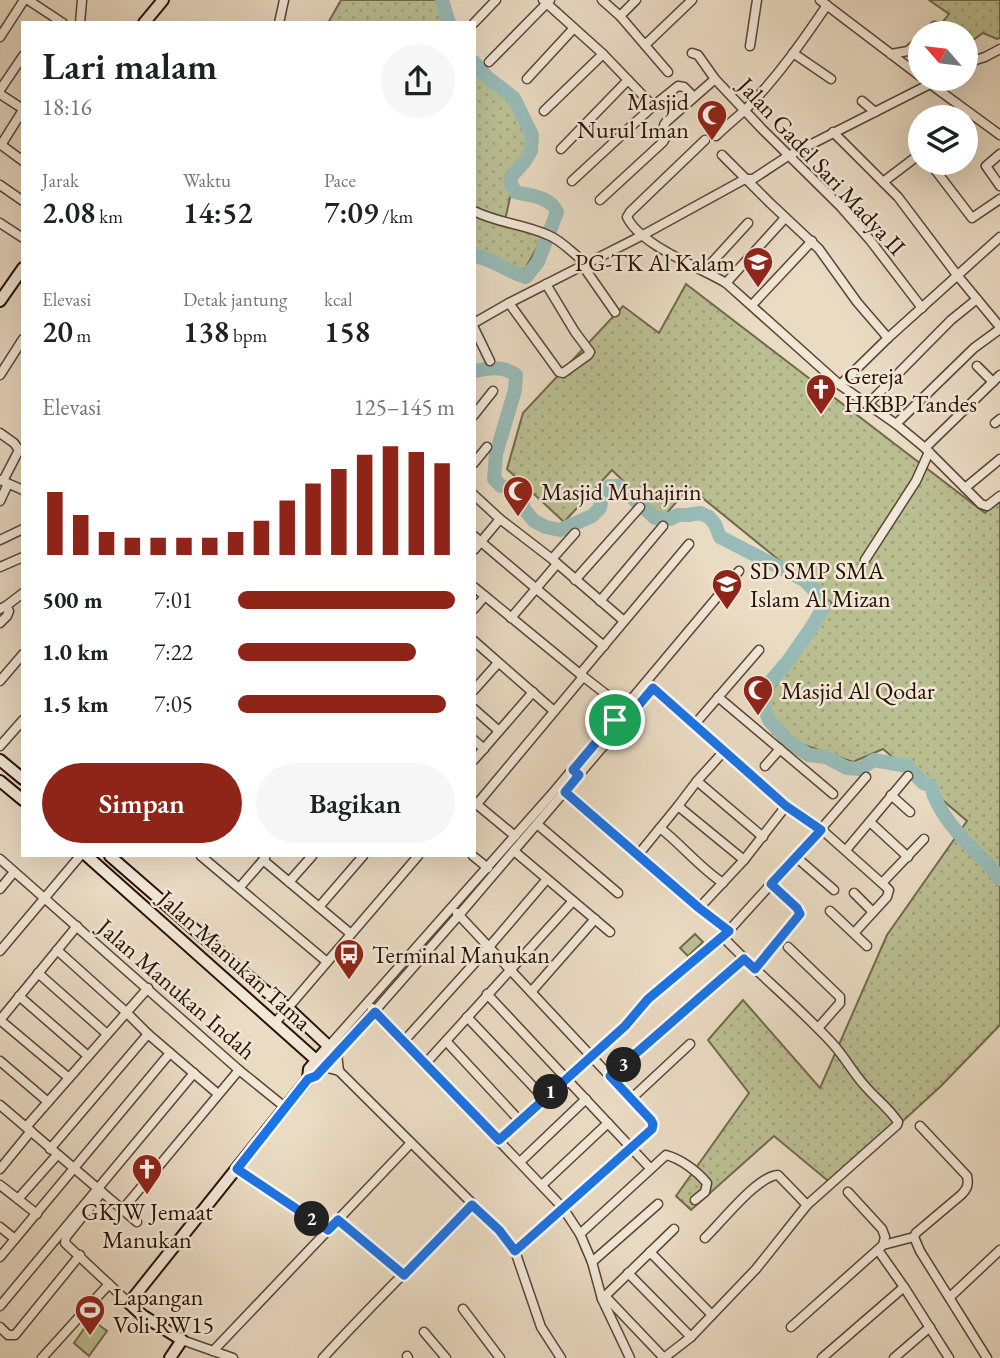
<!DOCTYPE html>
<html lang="id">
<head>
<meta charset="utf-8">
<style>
  :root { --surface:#fff; --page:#f6f6f6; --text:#202124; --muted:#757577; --accent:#8f2418 }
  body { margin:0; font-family:"EB Garamond",serif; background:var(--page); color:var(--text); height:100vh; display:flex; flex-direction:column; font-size:26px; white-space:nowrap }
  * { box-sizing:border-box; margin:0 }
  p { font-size:23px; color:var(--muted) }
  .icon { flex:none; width:38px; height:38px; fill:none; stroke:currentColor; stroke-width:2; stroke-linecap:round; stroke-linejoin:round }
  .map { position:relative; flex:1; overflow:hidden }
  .sheet { position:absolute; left:21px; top:21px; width:455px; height:836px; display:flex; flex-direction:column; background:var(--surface); border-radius:0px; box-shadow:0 7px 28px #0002 }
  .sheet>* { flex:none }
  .needle { width:46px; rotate:298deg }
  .controls { position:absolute; left:908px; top:21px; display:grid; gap:14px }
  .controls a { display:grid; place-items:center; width:70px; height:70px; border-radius:50%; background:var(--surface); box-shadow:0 7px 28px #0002; font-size:35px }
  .pin { position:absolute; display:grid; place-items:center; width:60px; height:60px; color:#fff; margin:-30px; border:4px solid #fff; border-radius:50%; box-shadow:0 2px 7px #0007 }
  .km { position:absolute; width:35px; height:35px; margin:-18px; border-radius:50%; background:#222; color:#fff; font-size:19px; line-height:35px; text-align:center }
  .round { display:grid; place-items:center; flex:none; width:74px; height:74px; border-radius:37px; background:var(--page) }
  .head { display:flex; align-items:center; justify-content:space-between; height:119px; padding:0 21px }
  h1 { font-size:38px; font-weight:600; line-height:52px }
  .stats { display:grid; grid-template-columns:repeat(3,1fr); gap:10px; height:119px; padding:7px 21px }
  .stats div { display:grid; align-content:center }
  .stats b { font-size:30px; font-weight:600 }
  .stats small { font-size:19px; font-weight:400 }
  .stats p { font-size:19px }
  .chart { height:196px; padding:14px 21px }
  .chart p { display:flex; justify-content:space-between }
  .chart svg { width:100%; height:126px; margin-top:7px; stroke:var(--accent); stroke-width:6 }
  .cta { display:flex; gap:14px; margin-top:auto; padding:14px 21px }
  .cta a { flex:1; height:80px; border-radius:42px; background:var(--accent); color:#fff; font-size:28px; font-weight:600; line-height:80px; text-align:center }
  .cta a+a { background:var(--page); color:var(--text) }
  ul { padding:0 21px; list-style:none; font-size:23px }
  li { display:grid; grid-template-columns:112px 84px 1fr; align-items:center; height:52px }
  li i { height:18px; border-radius:9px; background:var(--accent) }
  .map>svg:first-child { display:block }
  .grass { fill:url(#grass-dots); stroke:#72684c; stroke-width:2 }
  .garden { fill:#babf92; stroke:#72684c; stroke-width:2 }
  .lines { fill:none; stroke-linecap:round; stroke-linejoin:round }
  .river { stroke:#98bbb7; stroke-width:14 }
  .street-casing { stroke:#5b4335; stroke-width:11 }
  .secondary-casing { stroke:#2b1006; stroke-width:14 }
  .street { stroke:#f1e8d8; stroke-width:8 }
  .secondary { stroke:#f1e8d8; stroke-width:10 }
  .route-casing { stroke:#fff; stroke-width:14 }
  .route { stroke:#1a73e8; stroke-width:9 }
  .labels { text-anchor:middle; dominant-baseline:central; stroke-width:5; stroke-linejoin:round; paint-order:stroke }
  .poi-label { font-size:24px; fill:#2b1006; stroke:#f1e8d8; text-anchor:start }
  .street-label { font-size:24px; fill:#2b1006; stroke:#f1e8d8 }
</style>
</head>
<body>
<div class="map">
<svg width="1000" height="1358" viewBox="0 0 1000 1358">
  <defs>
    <pattern id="grass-dots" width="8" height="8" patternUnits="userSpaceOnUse" patternTransform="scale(1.75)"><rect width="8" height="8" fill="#babf92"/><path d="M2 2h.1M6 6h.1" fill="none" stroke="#a0a37c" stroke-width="1.8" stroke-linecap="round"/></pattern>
  </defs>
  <rect width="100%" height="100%" fill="#eadbc3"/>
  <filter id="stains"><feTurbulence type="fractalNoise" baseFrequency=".00286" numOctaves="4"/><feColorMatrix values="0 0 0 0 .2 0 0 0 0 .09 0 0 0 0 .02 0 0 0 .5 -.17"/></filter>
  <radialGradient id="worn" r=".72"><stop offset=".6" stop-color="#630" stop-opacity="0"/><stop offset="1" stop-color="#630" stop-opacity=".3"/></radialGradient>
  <!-- grass -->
  <g class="grass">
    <path d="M341,0H437L443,23H328Z"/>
    <path d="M929,0H1000V38L997,39L983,33L966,45V33H934L949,14Z"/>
    <path d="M474,67L483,77L510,100L516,107L529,136L524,156L510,171L507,180L511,193L504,225L544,235L525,269L516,270L495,257L474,252Z"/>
    <path d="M686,284L985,513L1000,499V1025L941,1086L833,1185L774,1136L691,1210L676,1196L749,1093L708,1040L743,1000L820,1088L887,935L967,821L883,749L853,762L773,734L767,698L832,603L689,487L662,519L612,470L564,522L507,469L523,413L623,306L659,333Z"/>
  </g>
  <!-- garden -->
  <g class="garden">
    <path d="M695,934L703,942L688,956L680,948Z"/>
    <path d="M91,1319L107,1331L89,1356L74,1343Z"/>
  </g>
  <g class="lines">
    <!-- river -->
    <g class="river">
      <path d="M442,0L449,23"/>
      <path d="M474,62L487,77L514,98L532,135L531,151L525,161L511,177L510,181L515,192C530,196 550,196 557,212L538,262L526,277C507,272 495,259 474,256"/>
      <path d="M474,371C490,368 502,365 516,375L515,390L496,454L494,479L501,486L515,489L520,493L524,509L534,521L546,527L560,530L592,516L600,508L602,496L609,486H619L655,518L670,519L678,515H688L700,513L709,517L715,524L720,537L804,580L820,596L823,608L811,628L788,661L770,682L762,701L769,720L790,743L809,755L826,757L847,768L860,769L874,760L907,766L923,783L931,786C938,818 973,848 994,871L1000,879"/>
    </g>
    <!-- street casing -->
    <g class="street-casing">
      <g id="street">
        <path d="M28,0L63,23"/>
        <path d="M543,0L603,54L653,106"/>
        <path d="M602,0L620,16L668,72"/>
        <path d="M820,0L920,76"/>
        <path d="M620,16L636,0"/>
        <path d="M80,23L82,0"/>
        <path d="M279,23L284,0"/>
        <path d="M474,23L496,0"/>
        <path d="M928,33L935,26"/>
        <path d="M0,37L24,0"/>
        <path d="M645,45L692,0"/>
        <path d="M750,46L757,0"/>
        <path d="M692,53L698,55L715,79L762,129L841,207L870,240L922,308"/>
        <path d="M793,53L831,79"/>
        <path d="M891,54L908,51L920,40"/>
        <path d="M489,62L550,0"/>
        <path d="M966,63L985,57L1000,49"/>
        <path d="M527,79L574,28"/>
        <path d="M929,83L1000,135"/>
        <path d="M0,90L23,56"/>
        <path d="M0,94L23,109"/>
        <path d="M862,101L875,112"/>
        <path d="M544,111L603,54"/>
        <path d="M833,132L898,197L957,275L1000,327"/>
        <path d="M716,136C725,127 735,119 745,110C776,79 802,42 827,5"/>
        <path d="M705,140L630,212L627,217C640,245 699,267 726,283L840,385L896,424L925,448L981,504L987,506L1000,496"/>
        <path d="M0,144L23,161"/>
        <path d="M1,145L23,110"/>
        <path d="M561,149L628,80"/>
        <path d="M1000,154L986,166L1000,186"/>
        <path d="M722,155L770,203L819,249L857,302L888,338"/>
        <path d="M930,163L972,218L1000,199"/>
        <path d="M572,181L653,106L678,86L684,87L694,97"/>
        <path d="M883,182L920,154"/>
        <path d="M0,185L23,201"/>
        <path d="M600,200L663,142L666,137L664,125L666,122L715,79"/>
        <path d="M474,211C497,223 524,224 548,235C563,241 574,255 587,264"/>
        <path d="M0,223L23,238"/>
        <path d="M583,266L615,312"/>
        <path d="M705,270L748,223"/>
        <path d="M726,283L785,218"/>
        <path d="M509,303L559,372L563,373L588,355L590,352L575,332L546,284"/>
        <path d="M752,305L812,241"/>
        <path d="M474,323L509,303L643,235L745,179H753L788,156L940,79"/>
        <path d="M474,328L490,361"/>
        <path d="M977,366L993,382"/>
        <path d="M0,375L23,339"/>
        <path d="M840,385L888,338L1000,237"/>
        <path d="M867,405L951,320L977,299"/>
        <path d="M474,415L493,391"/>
        <path d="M995,423L1000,419"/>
        <path d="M896,424L974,348L1000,329"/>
        <path d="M0,433L14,443L19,450L3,481"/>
        <path d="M925,448L1000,375"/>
        <path d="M474,463L487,447"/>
        <path d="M0,480L23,490"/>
        <path d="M965,488L1000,459"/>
        <path d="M474,495L500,519L552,559L624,621"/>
        <path d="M0,501L8,484"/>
        <path d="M474,536L604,646"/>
        <path d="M0,540L23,529"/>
        <path d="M474,550L500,519"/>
        <path d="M552,559L575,533"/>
        <path d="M865,560L916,481L929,452"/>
        <path d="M0,567L23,557"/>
        <path d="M575,580L640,507"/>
        <path d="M474,587L580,674L625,709"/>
        <path d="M600,601L663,526"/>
        <path d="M6,606L23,593"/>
        <path d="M0,609L6,606L9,611L7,616L0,623"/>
        <path d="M474,609L485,596"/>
        <path d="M511,618L557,564"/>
        <path d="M474,641L554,711"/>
        <path d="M580,674L689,544"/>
        <path d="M0,681L23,654"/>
        <path d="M650,684L786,806L821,829L885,886L889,890L887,897L854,933"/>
        <path d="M474,690L498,663"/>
        <path d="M718,697L833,794"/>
        <path d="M474,709L499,731"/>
        <path d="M695,724L759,650"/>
        <path d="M474,740L484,749"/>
        <path d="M0,746L23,720"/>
        <path d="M474,760L533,692"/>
        <path d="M765,766L780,749"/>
        <path d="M697,781L763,837"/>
        <path d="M565,792L699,908L729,931"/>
        <path d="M891,795L910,812"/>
        <path d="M474,802L515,836"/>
        <path d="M477,804L583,677"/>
        <path d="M678,806L744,860"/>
        <path d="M870,822L908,857"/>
        <path d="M537,824L618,893"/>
        <path d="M660,828C682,845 699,867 723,883"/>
        <path d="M846,850L908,776"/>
        <path d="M514,851L610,932"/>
        <path d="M638,855L678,806L697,781L725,750"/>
        <path d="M201,856L327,962"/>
        <path d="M473,856L488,868"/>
        <path d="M796,857L834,890"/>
        <path d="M0,859L239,1070L286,1108"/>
        <path d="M263,860L351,934"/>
        <path d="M289,882L312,856"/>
        <path d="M882,883L924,839"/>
        <path d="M240,887L265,858"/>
        <path d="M0,889L14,872"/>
        <path d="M854,893L873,912"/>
        <path d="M319,907L363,856"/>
        <path d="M699,908L744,860L786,806"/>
        <path d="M830,911L867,946"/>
        <path d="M457,913L651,1120L653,1124L652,1129L515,1251"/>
        <path d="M723,937C758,974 798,1006 832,1043C845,1057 853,1073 865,1086C876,1099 889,1108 898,1122L897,1125L807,1205"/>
        <path d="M788,947L840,997V1003L818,1028"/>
        <path d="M57,950L126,1012L148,1034L218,1094"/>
        <path d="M0,951L80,856"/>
        <path d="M755,969L800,914L798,908L771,884"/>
        <path d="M38,973L107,1034"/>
        <path d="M531,992L595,919"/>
        <path d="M487,994L650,1168"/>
        <path d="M19,996L88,1056"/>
        <path d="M372,1008L563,1208L580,1234L592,1262L602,1299L630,1358"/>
        <path d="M467,1017L544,1098"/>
        <path d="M0,1020L77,926"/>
        <path d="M0,1020L69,1078"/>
        <path d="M275,1023L418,856"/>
        <path d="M404,1041L489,947L547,879"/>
        <path d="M446,1041L519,1120"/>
        <path d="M329,1046L551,795L739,571"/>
        <path d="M0,1061L48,1102"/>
        <path d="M425,1064L573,901"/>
        <path d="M324,1067L339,1071L499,1230L515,1251L541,1327L561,1358"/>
        <path d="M339,1071L337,1054L459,915L653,688"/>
        <path d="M610,1076L744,959"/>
        <path d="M631,1099L690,1044"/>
        <path d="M0,1105L137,1222"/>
        <path d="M920,1126L967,1176C969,1185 967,1189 961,1195L916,1233L914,1237L920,1251L987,1358"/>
        <path d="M26,1127L148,988"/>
        <path d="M499,1140L625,1026L648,999L723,937L821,829L866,777"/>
        <path d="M50,1149L148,1034"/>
        <path d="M520,1162L586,1099"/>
        <path d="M0,1169L31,1131"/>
        <path d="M237,1169L328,1230"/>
        <path d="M0,1185L37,1214"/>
        <path d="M542,1185L608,1123"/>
        <path d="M102,1192L66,1237L65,1243L129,1303"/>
        <path d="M18,1199L57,1155"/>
        <path d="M123,1209L239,1070"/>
        <path d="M338,1220L404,1275"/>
        <path d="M0,1227L15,1239"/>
        <path d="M580,1234L666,1155C681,1159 697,1171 707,1183L705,1192L695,1200"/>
        <path d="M883,1245L914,1237"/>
        <path d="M878,1250L904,1287L949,1358"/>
        <path d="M650,1252L712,1315"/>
        <path d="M0,1257L170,1053"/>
        <path d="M592,1262L658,1204"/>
        <path d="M628,1273L691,1337"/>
        <path d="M605,1296L664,1358"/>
        <path d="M950,1297L1000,1250"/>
        <path d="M602,1299L674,1229"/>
        <path d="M0,1306L194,1073"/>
        <path d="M463,1309L500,1358"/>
        <path d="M0,1327L8,1335H15L80,1255"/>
        <path d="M791,1327L883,1245L885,1237L882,1229L848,1192"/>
        <path d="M424,1332L446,1358"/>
        <path d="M182,1340L233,1358"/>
        <path d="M213,1351L411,1143"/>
        <path d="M407,1356L408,1358"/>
        <path d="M42,1358L109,1284"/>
        <path d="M323,1358C371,1305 422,1256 472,1204"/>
        <path d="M664,1358L691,1337L756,1269L807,1205L778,1175C757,1176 721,1223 705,1238"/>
        <path d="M822,1358L904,1287"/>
        <path d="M894,1358L930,1327"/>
      </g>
    </g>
    <!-- secondary casing -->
    <g class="secondary-casing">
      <g id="secondary">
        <path d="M144,23L163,0"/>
        <path d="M0,301L23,268"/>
        <path d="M0,760L23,779"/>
        <path d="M0,781L23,800"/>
        <path d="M87,856L324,1067"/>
        <path d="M110,856L263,989L288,1008L337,1054L316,1075L308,1079L129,1303L142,1315L182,1340L170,1358"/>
        <path d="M308,1079L309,1069L329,1046"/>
      </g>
    </g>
    <!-- street -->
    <use href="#street" class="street"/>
    <!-- secondary -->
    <use href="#secondary" class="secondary"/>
  </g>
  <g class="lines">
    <!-- route casing -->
    <g class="route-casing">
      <path id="route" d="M653,688L786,806L821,830L771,884L797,908L800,914L755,969L744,959L610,1076L651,1120L653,1124L652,1129L515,1251L499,1230L472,1205L404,1275L338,1220L328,1230L237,1169L308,1079L316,1076L375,1012L499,1140L625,1026L648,999L729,931L699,908L565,792L579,775L573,770L615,720L621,726Z"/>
    </g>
    <!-- route -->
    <use href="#route" class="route"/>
  </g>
  <!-- icons -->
  <defs>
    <g id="mosque-pin" transform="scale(1.575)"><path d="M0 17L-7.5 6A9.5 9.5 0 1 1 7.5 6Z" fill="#8f2418" stroke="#f1e8d8"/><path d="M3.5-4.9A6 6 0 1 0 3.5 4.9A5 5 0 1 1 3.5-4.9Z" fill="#fff"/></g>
    <g id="school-pin" transform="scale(1.575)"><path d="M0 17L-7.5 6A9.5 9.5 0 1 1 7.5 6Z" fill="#8f2418" stroke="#f1e8d8"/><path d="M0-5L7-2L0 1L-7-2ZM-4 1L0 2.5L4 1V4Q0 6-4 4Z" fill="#fff"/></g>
    <g id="church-pin" transform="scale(1.575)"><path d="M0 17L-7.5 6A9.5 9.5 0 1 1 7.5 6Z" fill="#8f2418" stroke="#f1e8d8"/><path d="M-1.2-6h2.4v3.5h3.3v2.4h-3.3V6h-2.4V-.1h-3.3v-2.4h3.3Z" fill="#fff"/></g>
    <g id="bus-pin" transform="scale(1.575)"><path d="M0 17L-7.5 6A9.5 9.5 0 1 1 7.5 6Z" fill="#8f2418" stroke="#f1e8d8"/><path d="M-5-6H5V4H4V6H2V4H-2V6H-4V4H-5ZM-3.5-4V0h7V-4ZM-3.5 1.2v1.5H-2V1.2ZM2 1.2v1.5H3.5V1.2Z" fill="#fff"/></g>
    <g id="stadium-pin" transform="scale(1.575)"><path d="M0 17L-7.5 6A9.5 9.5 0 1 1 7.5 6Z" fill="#8f2418" stroke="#f1e8d8"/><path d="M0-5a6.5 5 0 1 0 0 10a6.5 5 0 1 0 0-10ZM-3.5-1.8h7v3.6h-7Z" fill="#fff"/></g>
  </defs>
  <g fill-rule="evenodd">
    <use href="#mosque-pin" x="712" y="115"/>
    <use href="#school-pin" x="758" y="262"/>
    <use href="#church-pin" x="821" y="389"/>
    <use href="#mosque-pin" x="518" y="491"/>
    <use href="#school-pin" x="727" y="584"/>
    <use href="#mosque-pin" x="758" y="690"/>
    <use href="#bus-pin" x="349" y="954"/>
    <use href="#church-pin" x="147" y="1169"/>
    <use href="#stadium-pin" x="90" y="1310"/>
  </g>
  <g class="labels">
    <!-- poi labels -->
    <g class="poi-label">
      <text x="689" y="101" text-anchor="end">Masjid<tspan x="689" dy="28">Nurul Iman</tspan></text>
      <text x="735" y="262" text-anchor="end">PG-TK Al Kalam</text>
      <text x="844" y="375">Gereja<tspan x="844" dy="28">HKBP Tandes</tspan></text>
      <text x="541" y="491">Masjid Muhajirin</text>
      <text x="750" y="570">SD SMP SMA<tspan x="750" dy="28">Islam Al Mizan</tspan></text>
      <text x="781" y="690">Masjid Al Qodar</text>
      <text x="372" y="954">Terminal Manukan</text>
      <text x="147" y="1211" text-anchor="middle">GKJW Jemaat<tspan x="147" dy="28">Manukan</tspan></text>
      <text x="113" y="1296">Lapangan<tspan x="113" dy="28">Voli RW15</tspan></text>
    </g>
    <!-- street labels -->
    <g class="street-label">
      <text transform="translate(822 166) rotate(47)">Jalan Gadel Sari Madya II</text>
      <text transform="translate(235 960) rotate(42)">Jalan Manukan Tama</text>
      <text transform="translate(177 989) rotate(41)">Jalan Manukan Indah</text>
    </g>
  </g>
  <rect width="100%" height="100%" filter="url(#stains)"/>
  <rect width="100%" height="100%" fill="url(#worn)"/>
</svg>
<div class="controls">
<a><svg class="needle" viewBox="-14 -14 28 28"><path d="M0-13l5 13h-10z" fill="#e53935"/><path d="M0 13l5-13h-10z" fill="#757577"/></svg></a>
<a><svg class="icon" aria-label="layers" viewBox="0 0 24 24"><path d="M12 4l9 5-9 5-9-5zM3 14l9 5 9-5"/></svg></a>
</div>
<div class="pin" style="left:615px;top:720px;background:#1e9e55"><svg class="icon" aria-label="arrive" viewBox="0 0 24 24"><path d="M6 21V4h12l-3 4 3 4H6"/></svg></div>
<b class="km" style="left:551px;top:1092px">1</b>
<b class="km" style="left:312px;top:1219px">2</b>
<b class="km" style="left:624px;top:1065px">3</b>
<section class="sheet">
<div class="head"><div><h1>Lari malam</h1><p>18:16</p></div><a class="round"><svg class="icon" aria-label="share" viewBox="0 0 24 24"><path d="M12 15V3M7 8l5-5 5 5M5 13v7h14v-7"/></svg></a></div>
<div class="stats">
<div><p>Jarak</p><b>2.08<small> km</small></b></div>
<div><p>Waktu</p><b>14:52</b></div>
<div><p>Pace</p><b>7:09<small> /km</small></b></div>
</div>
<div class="stats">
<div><p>Elevasi</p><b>20<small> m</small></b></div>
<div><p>Detak jantung</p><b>138<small> bpm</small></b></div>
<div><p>kcal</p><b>158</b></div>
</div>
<div class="chart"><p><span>Elevasi</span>125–145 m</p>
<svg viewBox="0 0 160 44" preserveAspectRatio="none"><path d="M5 44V22M15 44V30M25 44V36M35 44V38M45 44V38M55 44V38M65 44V38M75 44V36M85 44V32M95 44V25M105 44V19M115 44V14M125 44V9M135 44V6M145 44V8M155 44V12"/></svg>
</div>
<ul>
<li><b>500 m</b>7:01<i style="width:100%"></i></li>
<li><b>1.0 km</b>7:22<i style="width:82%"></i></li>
<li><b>1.5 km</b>7:05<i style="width:96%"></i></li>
</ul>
<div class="cta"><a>Simpan</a><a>Bagikan</a></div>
</section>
</div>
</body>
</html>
